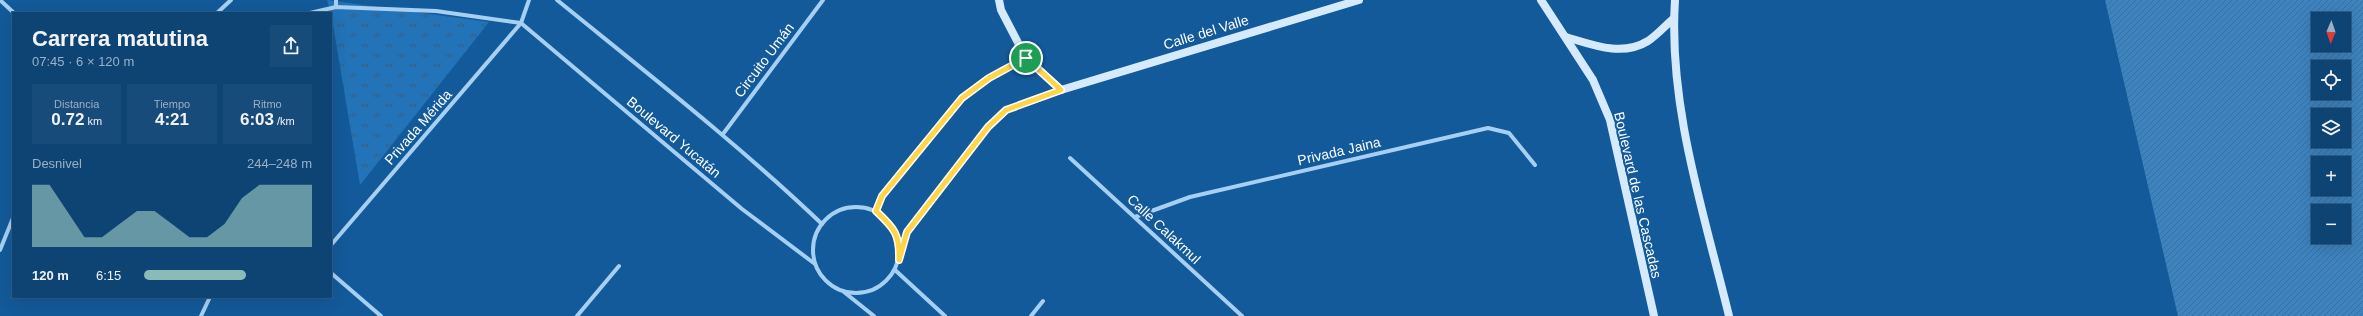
<!DOCTYPE html>
<html lang="es">
<head>
<meta charset="utf-8">
<style>
  :root { --surface:#0e4474; --page:#174b79; --text:#f1f3f6; --muted:#9bb0c5; --line:#2e5c86; --accent:#8bbbb9 }
  body { margin:0; font-family:Arial,sans-serif; background:var(--page); color:var(--text); height:100vh; display:flex; flex-direction:column; font-size:15px; white-space:nowrap }
  * { box-sizing:border-box; margin:0 }
  p { font-size:13px; color:var(--muted) }
  .icon { flex:none; width:22px; height:22px; fill:none; stroke:currentColor; stroke-width:2; stroke-linecap:round; stroke-linejoin:round }
  .map { position:relative; flex:1; overflow:hidden }
  .drawer { position:absolute; left:12px; top:12px; width:320px; height:286px; display:flex; flex-direction:column; background:var(--surface); border-radius:0px; box-shadow:0 4px 16px #0002,0 0 0 1px var(--line) }
  .drawer>* { flex:none }
  .needle { width:26px; rotate:182deg }
  .tools { position:absolute; left:2311px; top:12px; display:grid; gap:8px }
  .tools a { display:grid; place-items:center; width:40px; height:40px; border-radius:0px; background:var(--surface); box-shadow:0 4px 16px #0002,0 0 0 1px var(--line); font-size:20px }
  .pin { position:absolute; display:grid; place-items:center; width:34px; height:34px; color:#fff; margin:-17px; border:2px solid #fff; border-radius:50%; box-shadow:0 1px 4px #0007 }
  .round { display:grid; place-items:center; flex:none; width:42px; height:42px; border-radius:0px; background:var(--page) }
  .head { display:flex; align-items:center; justify-content:space-between; height:68px; padding:0 20px }
  h1 { font-size:22px; font-weight:700; line-height:30px }
  .stats { display:grid; grid-template-columns:repeat(3,1fr); gap:6px; height:68px; padding:4px 20px }
  .stats div { display:grid; align-content:center; border-radius:0px; background:var(--page); text-align:center }
  .stats b { font-size:17px; font-weight:700 }
  .stats small { font-size:11px; font-weight:400 }
  .stats p { font-size:11px }
  .chart { height:112px; padding:8px 20px }
  .chart p { display:flex; justify-content:space-between }
  .chart svg { width:100%; height:72px; margin-top:4px; fill:var(--accent); opacity:.7 }
  ul { padding:0 20px; list-style:none; font-size:13px }
  li { display:grid; grid-template-columns:64px 48px 1fr; align-items:center; height:30px }
  li i { height:10px; border-radius:5px; background:var(--accent) }
  .map>svg:first-child { display:block }
  .grass { fill:url(#grass-tufts) }
  .building { fill:url(#building-hatch); fill-rule:evenodd }
  .lines { fill:none; stroke-linecap:round; stroke-linejoin:round }
  .street { stroke:#a6d0f3; stroke-width:4 }
  .secondary { stroke:#d6eafd; stroke-width:8 }
  .route-casing { stroke:#fff; stroke-width:8 }
  .route { stroke:#ffd54a; stroke-width:5 }
  .labels { text-anchor:middle; dominant-baseline:central; stroke-width:4; stroke-linejoin:round; paint-order:stroke }
  .street-label { font-size:14px; fill:#fff; stroke:#135a9a }
</style>
</head>
<body>
<div class="map">
<svg width="2363" height="316" viewBox="0 0 2363 316">
  <defs>
    <pattern id="grass-tufts" width="24" height="20" patternUnits="userSpaceOnUse"><rect width="24" height="20" fill="#2273b7"/><path d="M3 7l-1-3M5 7V3M7 7l1-3M15 17l-1-3M17 17v-4M19 17l1-3" fill="none" stroke="#395e7c"/></pattern>
    <pattern id="building-hatch" width="6" height="6" patternUnits="userSpaceOnUse"><rect width="6" height="6" fill="#3c84c1"/><path d="M-1 1l2-2M0 6l6-6M5 7l2-2" fill="none" stroke="#426e92"/></pattern>
  </defs>
  <rect width="100%" height="100%" fill="#135a9a"/>
  <!-- grass -->
  <path class="grass" d="M327,0L489,22L360,185L331,13Z"/>
  <!-- building -->
  <path class="building" d="M2105,0H2363V316H2178ZM2318,19H2344V45H2318ZM2318,67H2344V93H2318ZM2318,115H2344V141H2318ZM2318,163H2344V189H2318ZM2318,211H2344V237H2318Z"/>
  <g class="lines">
    <!-- street -->
    <g class="street">
      <path d="M0,0L14,13"/>
      <path d="M336,0V7"/>
      <path d="M557,0C647,73 738,144 822,224"/>
      <path d="M217,13L231,0"/>
      <path d="M310,13L336,7L436,11L521,23L742,209L815,264"/>
      <path d="M723,134L823,0"/>
      <path d="M1070,158L1242,316"/>
      <circle cx="856" cy="250" r="43"/>
      <path d="M876,211L882,196L962,98L989,78L1026,58"/>
      <path d="M1135,217L1190,197L1488,128L1509,133L1535,165"/>
      <path d="M331,245L521,23L529,0"/>
      <path d="M0,250L13,218"/>
      <path d="M901,253L907,232L988,127L1007,110L1060,90"/>
      <path d="M895,270L945,316"/>
      <path d="M331,273L381,316"/>
      <path d="M844,292L874,316"/>
      <path d="M201,316L210,297"/>
      <path d="M577,316L619,266"/>
      <path d="M1031,316L1043,301"/>
    </g>
    <!-- secondary -->
    <g class="secondary">
      <path d="M999,0L1001,10L1026,58L1061,90L1359,0"/>
      <path d="M1541,0L1593,80L1610,120L1654,316"/>
      <path d="M1675,0C1668,106 1704,213 1729,316"/>
      <path d="M1566,37C1593,45 1622,57 1648,41C1657,35 1666,25 1674,18"/>
    </g>
  </g>
  <g class="lines">
    <!-- route casing -->
    <g class="route-casing">
      <path id="route" d="M1026,58L1061,90L1006,110L988,127L907,232L899,260C900,234 894,228 876,211L882,196L962,98L989,78Z"/>
    </g>
    <!-- route -->
    <use href="#route" class="route"/>
  </g>
  <g class="labels">
    <!-- street labels -->
    <g class="street-label">
      <text transform="translate(1206 32) rotate(-17)">Calle del Valle</text>
      <text transform="translate(764 60) rotate(-53)">Circuito Umán</text>
      <text transform="translate(418 127) rotate(-49)">Privada Mérida</text>
      <text transform="translate(674 137) rotate(40)">Boulevard Yucatán</text>
      <text transform="translate(1339 151) rotate(-13)">Privada Jaina</text>
      <text transform="translate(1638 195) rotate(77)">Boulevard de las Cascadas</text>
      <text transform="translate(1164 229) rotate(43)">Calle Calakmul</text>
    </g>
  </g>
</svg>
<div class="tools">
<a><svg class="needle" viewBox="-14 -14 28 28"><path d="M0-13l5 13h-10z" fill="#e53935"/><path d="M0 13l5-13h-10z" fill="#9bb0c5"/></svg></a>
<a><svg class="icon" aria-label="locate" viewBox="0 0 24 24"><circle cx="12" cy="12" r="6"/><path d="M12 2v4M12 18v4M2 12h4M18 12h4"/></svg></a>
<a><svg class="icon" aria-label="layers" viewBox="0 0 24 24"><path d="M12 4l9 5-9 5-9-5zM3 14l9 5 9-5"/></svg></a>
<a>+</a>
<a>−</a>
</div>
<div class="pin" style="left:1026px;top:58px;background:#1e9e55"><svg class="icon" aria-label="arrive" viewBox="0 0 24 24"><path d="M6 21V4h12l-3 4 3 4H6"/></svg></div>
<section class="drawer">
<div class="head"><div><h1>Carrera matutina</h1><p>07:45 · 6 × 120 m</p></div><a class="round"><svg class="icon" aria-label="share" viewBox="0 0 24 24"><path d="M12 15V3M7 8l5-5 5 5M5 13v7h14v-7"/></svg></a></div>
<div class="stats">
<div><p>Distancia</p><b>0.72<small> km</small></b></div>
<div><p>Tiempo</p><b>4:21</b></div>
<div><p>Ritmo</p><b>6:03<small> /km</small></b></div>
</div>
<div class="chart"><p><span>Desnivel</span>244–248 m</p>
<svg viewBox="0 0 160 44" preserveAspectRatio="none"><path d="M0 44V6L10 6L20 22L30 38L40 38L50 30L60 22L70 22L80 30L90 38L100 38L110 30L120 14L130 6L140 6L150 6L160 6V44z"/></svg>
</div>
<ul>
<li><b>120 m</b>6:15<i style="width:61%"></i></li>
</ul>
</section>
</div>
</body>
</html>
